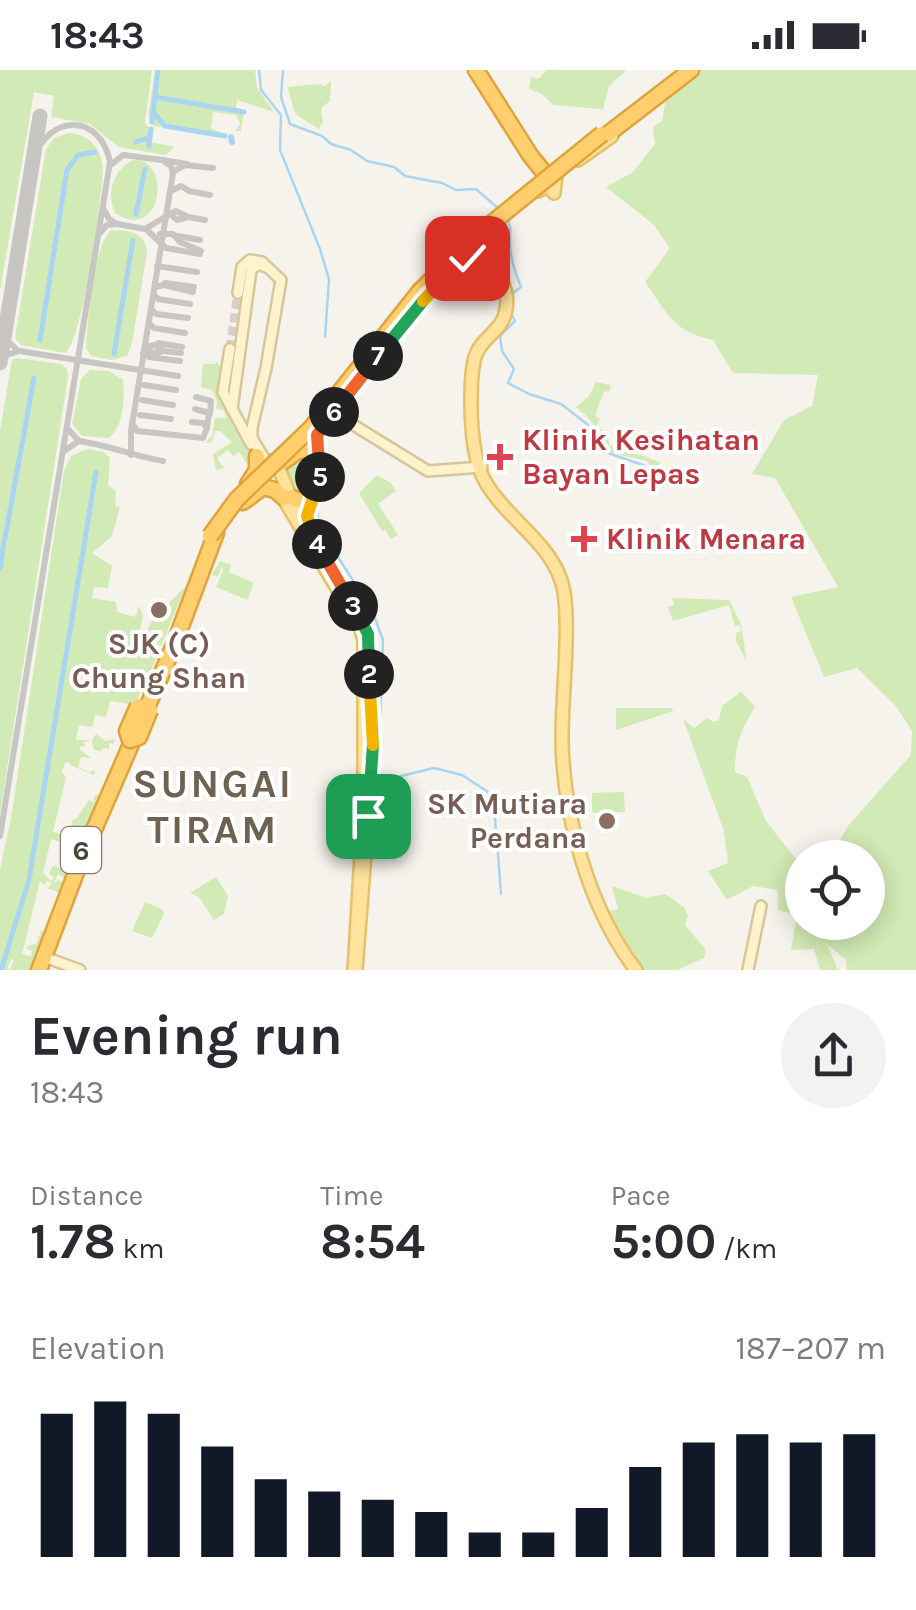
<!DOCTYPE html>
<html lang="en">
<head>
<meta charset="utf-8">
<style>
  :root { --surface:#fff; --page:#f2f2f3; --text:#2b2b33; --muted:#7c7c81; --accent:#111827 }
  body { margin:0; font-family:Karla,sans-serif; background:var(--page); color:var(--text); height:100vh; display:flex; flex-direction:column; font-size:38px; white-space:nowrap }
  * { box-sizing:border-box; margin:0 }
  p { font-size:32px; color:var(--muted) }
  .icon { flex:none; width:55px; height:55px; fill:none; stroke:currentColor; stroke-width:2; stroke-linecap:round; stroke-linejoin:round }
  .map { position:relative; height:900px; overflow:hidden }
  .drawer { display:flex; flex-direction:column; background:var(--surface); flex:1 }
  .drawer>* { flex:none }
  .controls { position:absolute; left:785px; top:770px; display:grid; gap:20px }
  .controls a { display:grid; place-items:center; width:100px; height:100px; border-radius:50%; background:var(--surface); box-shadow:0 5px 25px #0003; font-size:50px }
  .pin { position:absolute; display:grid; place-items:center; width:85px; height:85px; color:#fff; margin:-42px; border-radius:20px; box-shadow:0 5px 15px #0006 }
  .km { position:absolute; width:50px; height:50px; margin:-25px; border-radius:50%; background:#222; color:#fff; font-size:28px; line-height:50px; text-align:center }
  .round { display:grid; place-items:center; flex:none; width:105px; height:105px; border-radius:52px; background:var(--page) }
  .head { display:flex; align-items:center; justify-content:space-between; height:170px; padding:0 30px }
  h1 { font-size:55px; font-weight:700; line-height:75px }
  .stats { display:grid; grid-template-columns:repeat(3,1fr); gap:15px; height:170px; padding:10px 30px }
  .stats div { display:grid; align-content:center }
  .stats b { font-size:50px; font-weight:700 }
  .stats small { font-size:28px; font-weight:400 }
  .stats p { font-size:28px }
  .chart { height:280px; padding:20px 30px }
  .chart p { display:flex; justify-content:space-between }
  .chart svg { width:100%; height:180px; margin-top:10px; stroke:var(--accent); stroke-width:6 }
  .status { display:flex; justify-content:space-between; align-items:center; height:70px; padding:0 50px; background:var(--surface); direction:ltr }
  .status svg { height:28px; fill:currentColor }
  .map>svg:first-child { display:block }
  .green { fill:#d2eab5 }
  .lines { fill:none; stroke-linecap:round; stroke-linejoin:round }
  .stream { stroke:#a9d4f2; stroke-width:2.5 }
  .canal { stroke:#a9d4f2; stroke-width:5 }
  .river { stroke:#a9d4f2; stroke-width:6 }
  .taxiway { stroke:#c8c6c3; stroke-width:6 }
  .runway { stroke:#c8c6c3; stroke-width:15 }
  .secondary-tunnel { stroke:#d4d0c8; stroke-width:9; stroke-dasharray:9 4.5; stroke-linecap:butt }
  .secondary-casing { stroke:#d6c79b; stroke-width:14 }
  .primary-casing { stroke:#e6c16a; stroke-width:16 }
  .highway-casing { stroke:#e0a43c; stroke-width:19 }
  .secondary { stroke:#fff3cd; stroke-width:9 }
  .primary { stroke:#ffe39c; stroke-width:11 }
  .highway { stroke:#ffcf6e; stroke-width:14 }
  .highway-bridge-casing { stroke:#e0a43c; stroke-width:19; stroke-linecap:butt }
  .highway-bridge { stroke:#ffcf6e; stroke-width:14 }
  .split-1-casing { stroke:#fff; stroke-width:20 }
  .split-2-casing { stroke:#fff; stroke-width:20 }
  .split-3-casing { stroke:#fff; stroke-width:20 }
  .split-4-casing { stroke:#fff; stroke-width:20 }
  .split-5-casing { stroke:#fff; stroke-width:20 }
  .split-6-casing { stroke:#fff; stroke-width:20 }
  .split-7-casing { stroke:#fff; stroke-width:20 }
  .split-8-casing { stroke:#fff; stroke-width:20 }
  .split-9-casing { stroke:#fff; stroke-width:20 }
  .split-1 { stroke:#22a559; stroke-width:12 }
  .split-2 { stroke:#f5b400; stroke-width:12 }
  .split-3 { stroke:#22a559; stroke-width:12 }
  .split-4 { stroke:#f0652b; stroke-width:12 }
  .split-5 { stroke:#f5b400; stroke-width:12 }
  .split-6 { stroke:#f0652b; stroke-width:12 }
  .split-7 { stroke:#f0652b; stroke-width:12 }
  .split-8 { stroke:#22a559; stroke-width:12 }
  .split-9 { stroke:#f5b400; stroke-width:12 }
  .health-dot { fill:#e0444e; stroke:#fff; stroke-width:4 }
  .education-dot { fill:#8d6e63; stroke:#fff; stroke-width:4 }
  .labels { text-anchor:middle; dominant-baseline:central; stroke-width:8; stroke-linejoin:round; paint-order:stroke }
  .shield { fill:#fff; stroke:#817c74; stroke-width:2.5 }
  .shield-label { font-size:28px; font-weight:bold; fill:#4b4439 }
  .health-label { font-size:30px; font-weight:bold; fill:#be3a42; stroke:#fff; text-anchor:start }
  .education-label { font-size:30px; font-weight:bold; fill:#785e54; stroke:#fff }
  .district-label { font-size:40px; font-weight:bold; letter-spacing:2.5px; fill:#6e6250; stroke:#fff }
</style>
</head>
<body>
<div class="status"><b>18:43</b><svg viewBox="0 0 49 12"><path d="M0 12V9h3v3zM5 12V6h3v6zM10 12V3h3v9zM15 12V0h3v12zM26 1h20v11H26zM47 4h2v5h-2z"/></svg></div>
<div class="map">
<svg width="916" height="900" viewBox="0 0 916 900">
  <rect width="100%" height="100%" fill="#f6f3ec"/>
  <!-- green -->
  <g class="green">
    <path d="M0,0H152L145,53L150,59L146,71L175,77L165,85L119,77L90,54L51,47L54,26L34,22L0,221Z"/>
    <path d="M155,0V21L158,19L161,0H255L257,18L274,42L237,30L236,38L244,40L241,61H235L240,54L236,45L213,42L211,58L224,64L223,68L154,56L148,47Z"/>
    <path d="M547,0H627L609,16L603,39L553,35L542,24L529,19L531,7L538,9Z"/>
    <path d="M696,0H916V900H847L846,890L827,874L838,900H820L814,879L791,880L797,845L778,840L777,820L753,816L727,830L708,801L728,793L724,761L683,649L694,658L707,648L713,652L719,650L722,636L741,622L755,637C742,658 734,677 735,702L747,707L766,751L795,788H802V852H868V788L805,787L831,785L848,756L911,685L912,661L896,636L857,598L824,607L791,527L838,517L775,408L752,404L784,350L812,336L818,305L733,303L713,270C672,261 668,244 645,212L670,178L654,155L606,117L633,102L655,74L653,57L662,51L666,28Z"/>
    <path d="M331,11L330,31L321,38L323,52L319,59C288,39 299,51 287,17L317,14L325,16Z"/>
    <path d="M68,63C89,64 101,78 103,99C101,128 83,270 65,283L21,275L15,268L46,79L54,68Z"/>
    <path d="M133,90C173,88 162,174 115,143C106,123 113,100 133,90Z"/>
    <path d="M111,160C128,160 146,162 147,182L132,273L127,286L112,290L91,286L86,278C88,252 92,178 111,160Z"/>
    <path d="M17,288L61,294L67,299L68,307L0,744V361L12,290Z"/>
    <path d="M216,291L221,297L219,325L255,390L253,402L239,382L233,386L228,380L217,388L224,398L216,400L213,384L232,372L220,361H215L211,373H205L212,366L215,348H226L224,340L216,339L217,331L212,320L201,317L203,294H215Z"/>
    <path d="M90,300L109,301L123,310C125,329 124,354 109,368L82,366L72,354L81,309Z"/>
    <path d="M596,312L611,315L609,322L604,321L595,346L600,349L597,355L608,367L609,375L661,392L654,400L647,391L607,382C602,362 592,350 576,337L589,326Z"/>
    <path d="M87,379L104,382L110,388L108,415L116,421L115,436L120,437L112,466L92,483L112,496L108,518L94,517L92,528L116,532L117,542L135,547L139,536L143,545L138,570L161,578L135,635L110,631L106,647L95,645L93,657L79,655L76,670H92L96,664L106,671L115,669L113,674L109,673V679L103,678L102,681L94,680L92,670L84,672L85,677L81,676L79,679L91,688L81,687L78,697L89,702L95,700L94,705L70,695V692L65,693L62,702L66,708L53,762L62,764L65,760L73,766L72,750L77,748L89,730L97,733L93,729L96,724L101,726L88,758L78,754L86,761L83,768L81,762L75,768L81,772L76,783L74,780L78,776L71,775L63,768H59V772L51,769L43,803L51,811L54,808L49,803L53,796L70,801L66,810L58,804L53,814L58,810L65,813L57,833L59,823L47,818L52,813L47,811L44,815L40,811L22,884L31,886L32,881L26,878L28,876L36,874L41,861L46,859L32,900H10L14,890L11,889L7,900H0V800L11,748L64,401L71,386Z"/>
    <path d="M299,382L312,384L311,423L294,426L283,395Z"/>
    <path d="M377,405L391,413L396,421L378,434L398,465L391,469L385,460L382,461L359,423Z"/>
    <path d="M220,491L231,495L229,502L254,513L247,530L216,517L224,499L221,498L218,507L212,505Z"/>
    <path d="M186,516L161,576L143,569L153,548Z"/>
    <path d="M672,528L729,530L741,554L747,592L736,571V563L741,561L740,555L735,556L729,535L673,551L668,537L674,535Z"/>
    <path d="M616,638H672L673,641L616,660Z"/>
    <path d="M624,722L625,742L592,743V723Z"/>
    <path d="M216,807L228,826L224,844L214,850L199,827L190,823Z"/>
    <path d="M612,816L646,828L665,824L684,837L688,845L685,855L706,880L704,888L677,900H641L604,843L618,839Z"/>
    <path d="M145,832L162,839L164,844L152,868L132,861Z"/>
  </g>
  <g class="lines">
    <!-- stream -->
    <g class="stream">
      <path d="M259,0L261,20L281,45L280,80L320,179L329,209L325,267"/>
      <path d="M283,0L281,27L290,54L322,66L331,74L351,80L367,91L394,97L405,106L442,113L456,120L476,119L499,139"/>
      <path d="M507,149C513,160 509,163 510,174C510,187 516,205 521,217L509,226"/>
      <path d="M511,243L515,251L500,266L502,281L514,299L508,313L529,324L561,334L587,354L605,382L643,395L665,414"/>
      <path d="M329,358L322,378L331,400L318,440V455L367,533"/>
      <path d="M372,540L383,570L378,709L385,710L434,698L462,705L488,722L494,730L496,763"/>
      <path d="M497,770L501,824"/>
    </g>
    <!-- canal -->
    <g class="canal">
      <path d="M155,27L244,42"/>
      <path d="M153,42L165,56L225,66"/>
      <path d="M152,52L158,0"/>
      <path d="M136,72L150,67"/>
      <path d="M149,76L151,59"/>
      <path d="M136,144L145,99"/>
      <path d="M40,270L67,100L78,85L95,82"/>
      <path d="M114,284L133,170"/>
      <path d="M5,468L34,308"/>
      <path d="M0,499L4,471"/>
      <path d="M1,900L29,810L96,402"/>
    </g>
    <!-- river -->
    <path class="river" d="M231,67L232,72"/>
    <!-- taxiway -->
    <g class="taxiway">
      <path d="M112,94L123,85L162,90"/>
      <path d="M185,95L213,98"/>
      <path d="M171,121L181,116L189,121L210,125"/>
      <path d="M167,141L170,144L176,141L188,147L205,150"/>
      <path d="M117,154L145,159L170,144L177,150L188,147"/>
      <path d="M146,159L166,178L200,184"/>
      <path d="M100,163L107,155L117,154L109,149L103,138"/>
      <path d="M160,164H173L180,172L201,181"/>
      <path d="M178,166L200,170"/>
      <path d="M157,196L197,202"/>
      <path d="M165,213L194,217"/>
      <path d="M155,217L164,215L193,222"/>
      <path d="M154,225L158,229L190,234"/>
      <path d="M151,239L156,244L188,248"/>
      <path d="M0,249L8,241"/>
      <path d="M149,253L154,258L185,263"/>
      <path d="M6,257L8,271L18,281"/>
      <path d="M0,273L1,284"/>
      <path d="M158,273L182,277"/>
      <path d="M145,277L155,275L164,281L181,283"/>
      <path d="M144,278L154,283L164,281"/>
      <path d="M143,283L149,287L180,291"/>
      <path d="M0,296L7,285L19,281L178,306"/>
      <path d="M144,315L176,320"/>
      <path d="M196,327L211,331L210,344"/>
      <path d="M142,330L173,335"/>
      <path d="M140,345L171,349"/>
      <path d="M192,352L203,353L207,358L209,343L195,339"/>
      <path d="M132,353L137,361L203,368L207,358"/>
      <path d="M79,371C108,375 133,386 163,391"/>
      <path d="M64,381L79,371L67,358"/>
      <path d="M131,385V361L173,103L171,96L162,90L187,94L173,102"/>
      <path d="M0,766L110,92C100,42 48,44 33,90"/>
    </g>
    <!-- runway -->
    <path class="runway" d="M0,293L40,46"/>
    <!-- secondary-tunnel -->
    <path class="secondary-tunnel" d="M230,279L238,223"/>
    <!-- secondary casing -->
    <g class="secondary-casing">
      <g id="secondary">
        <path d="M238,223L242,197L250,190L262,192L281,210L266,298L252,358V368L264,388"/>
        <path d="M230,279L223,322L251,374"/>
        <path d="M232,339L251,200L258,194L266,197"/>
        <path d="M334,343L428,401L482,397"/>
        <path d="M42,886L80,900"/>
        <path d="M748,900L761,836"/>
      </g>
    </g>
    <!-- primary casing -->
    <g class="primary-casing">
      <g id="primary">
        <path d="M578,90L612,66"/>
        <path d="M538,121L547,115L554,123L556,105"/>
        <path d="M461,189C491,187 513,215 505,244C501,261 480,269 475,287C471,301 471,318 471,332C471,357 473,391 486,413C509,452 556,475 564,522C570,562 562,624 562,666C562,743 589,839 636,900"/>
        <path d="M318,388L316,374L320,359L416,238L454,196"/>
        <path d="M261,407L263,394L272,391L277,394L294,435L367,564L373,682L356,900"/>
        <path d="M279,421L360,557L364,570V735L354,900"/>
      </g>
    </g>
    <!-- highway casing -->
    <g class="highway-casing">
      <g id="highway">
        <path d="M476,0L530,85L550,110"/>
        <path d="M604,67L691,0"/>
        <path d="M312,357L420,221"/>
        <path d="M281,393L298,381L310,379C321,395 320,422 303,432L290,427"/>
        <path d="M248,414L257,400V386"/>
        <path d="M243,432L263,417L275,420L284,428"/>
        <path d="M39,900L80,792L174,575L216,463"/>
      </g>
    </g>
    <!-- secondary -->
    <use href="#secondary" class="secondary"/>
    <!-- primary -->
    <use href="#primary" class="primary"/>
    <!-- highway -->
    <use href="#highway" class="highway"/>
    <!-- highway-bridge casing -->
    <g class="highway-bridge-casing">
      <g id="highway-bridge">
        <path d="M420,221L476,166L602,64"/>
        <path d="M210,466L237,429L312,357"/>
        <path d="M138,636L127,661L130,670L139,667L150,640"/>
      </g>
    </g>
    <!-- highway-bridge -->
    <use href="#highway-bridge" class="highway-bridge"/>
  </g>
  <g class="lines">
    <!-- split-1 casing -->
    <g class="split-1-casing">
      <path id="split-1" d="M368,746L373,675"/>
    </g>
    <!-- split-2 casing -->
    <g class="split-2-casing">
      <path id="split-2" d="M369,604L373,675"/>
    </g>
    <!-- split-3 casing -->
    <g class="split-3-casing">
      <path id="split-3" d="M353,536L368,564L369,604"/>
    </g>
    <!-- split-4 casing -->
    <g class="split-4-casing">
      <path id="split-4" d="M317,474L353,536"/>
    </g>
    <!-- split-5 casing -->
    <g class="split-5-casing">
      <path id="split-5" d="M317,474L307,446L320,407"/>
    </g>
    <!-- split-6 casing -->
    <g class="split-6-casing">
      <path id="split-6" d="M320,407L317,365L334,342"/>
    </g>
    <!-- split-7 casing -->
    <g class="split-7-casing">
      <path id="split-7" d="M334,342L378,286"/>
    </g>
    <!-- split-8 casing -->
    <g class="split-8-casing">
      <path id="split-8" d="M378,286L423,231"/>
    </g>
    <!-- split-9 casing -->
    <g class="split-9-casing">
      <path id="split-9" d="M423,231L462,189L467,188"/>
    </g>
    <!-- split-1 -->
    <use href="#split-1" class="split-1"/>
    <!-- split-2 -->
    <use href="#split-2" class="split-2"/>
    <!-- split-3 -->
    <use href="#split-3" class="split-3"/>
    <!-- split-4 -->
    <use href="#split-4" class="split-4"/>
    <!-- split-5 -->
    <use href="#split-5" class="split-5"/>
    <!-- split-6 -->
    <use href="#split-6" class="split-6"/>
    <!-- split-7 -->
    <use href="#split-7" class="split-7"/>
    <!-- split-8 -->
    <use href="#split-8" class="split-8"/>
    <!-- split-9 -->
    <use href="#split-9" class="split-9"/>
  </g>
  <!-- markers -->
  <g class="health-dot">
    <path d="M495 372h10v10h10v10h-10v10h-10v-10h-10v-10h10z"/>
    <path d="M579 454h10v10h10v10h-10v10h-10v-10h-10v-10h10z"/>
  </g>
  <g class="education-dot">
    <circle cx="159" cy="540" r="10"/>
    <circle cx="607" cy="751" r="10"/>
  </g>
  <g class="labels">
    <!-- shield labels -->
    <rect class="shield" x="61" y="757" width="40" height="46" rx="8"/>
    <g class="shield-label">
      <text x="81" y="780">6</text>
    </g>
    <!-- health labels -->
    <g class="health-label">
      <text x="522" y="370">Klinik Kesihatan<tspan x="522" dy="34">Bayan Lepas</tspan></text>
      <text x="606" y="469">Klinik Menara</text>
    </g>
    <!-- education labels -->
    <g class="education-label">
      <text x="159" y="574">SJK (C)<tspan x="159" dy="34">Chung Shan</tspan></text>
      <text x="587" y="734" text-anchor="end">SK Mutiara<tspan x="587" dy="34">Perdana</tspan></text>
    </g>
    <!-- district labels -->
    <g class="district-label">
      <text x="213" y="713">SUNGAI<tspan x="213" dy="46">TIRAM</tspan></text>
    </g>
  </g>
</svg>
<div class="controls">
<a><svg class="icon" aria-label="locate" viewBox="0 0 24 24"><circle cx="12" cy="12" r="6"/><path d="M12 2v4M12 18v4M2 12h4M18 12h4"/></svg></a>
</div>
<div class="pin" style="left:368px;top:746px;background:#1e9e55"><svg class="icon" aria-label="arrive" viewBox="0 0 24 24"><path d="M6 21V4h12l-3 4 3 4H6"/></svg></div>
<div class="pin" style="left:467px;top:188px;background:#d93025"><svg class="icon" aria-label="check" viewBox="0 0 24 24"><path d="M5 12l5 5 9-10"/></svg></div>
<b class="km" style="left:369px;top:604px">2</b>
<b class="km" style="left:353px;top:536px">3</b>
<b class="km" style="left:317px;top:474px">4</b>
<b class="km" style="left:320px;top:407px">5</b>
<b class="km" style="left:334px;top:342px">6</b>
<b class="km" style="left:378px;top:286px">7</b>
</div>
<section class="drawer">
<div class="head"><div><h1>Evening run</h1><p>18:43</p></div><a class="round"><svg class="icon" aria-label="share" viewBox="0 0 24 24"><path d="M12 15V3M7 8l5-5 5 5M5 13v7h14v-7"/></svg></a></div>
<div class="stats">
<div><p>Distance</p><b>1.78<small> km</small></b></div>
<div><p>Time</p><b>8:54</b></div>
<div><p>Pace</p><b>5:00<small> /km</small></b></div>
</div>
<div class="chart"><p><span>Elevation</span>187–207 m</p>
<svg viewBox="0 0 160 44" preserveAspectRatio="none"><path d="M5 44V9M15 44V6M25 44V9M35 44V17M45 44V25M55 44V28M65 44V30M75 44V33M85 44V38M95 44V38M105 44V32M115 44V22M125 44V16M135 44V14M145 44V16M155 44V14"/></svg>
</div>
</section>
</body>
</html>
